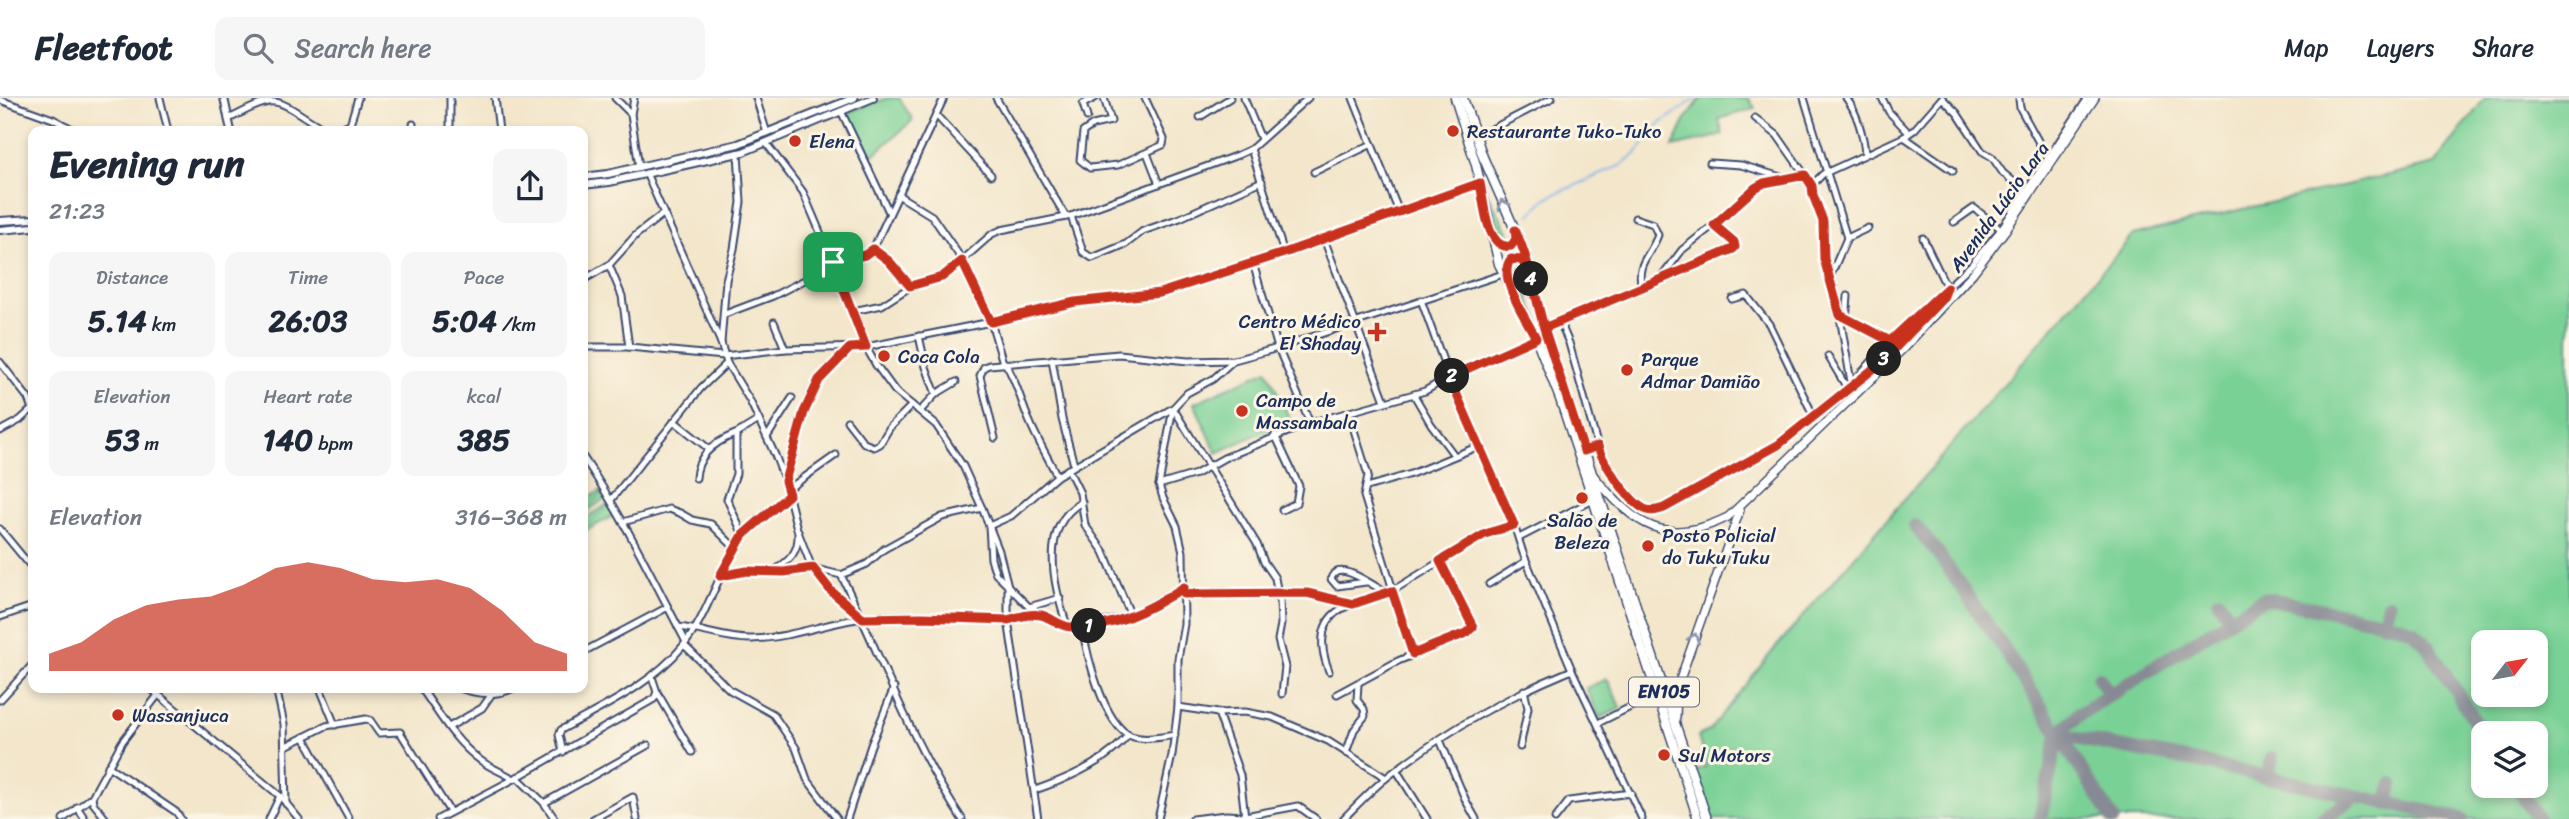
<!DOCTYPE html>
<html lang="en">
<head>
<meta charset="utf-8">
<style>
  :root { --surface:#fff; --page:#f6f6f7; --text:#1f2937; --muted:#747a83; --line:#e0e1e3; --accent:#c8321e }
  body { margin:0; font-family:Sriracha,sans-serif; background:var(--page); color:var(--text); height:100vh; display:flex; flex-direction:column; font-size:26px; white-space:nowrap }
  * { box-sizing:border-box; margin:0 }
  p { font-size:23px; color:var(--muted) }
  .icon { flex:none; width:38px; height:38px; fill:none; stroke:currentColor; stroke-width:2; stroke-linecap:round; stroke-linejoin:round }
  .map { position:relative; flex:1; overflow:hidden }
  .side { position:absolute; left:28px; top:28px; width:560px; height:567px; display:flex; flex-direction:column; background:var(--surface); border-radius:14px; box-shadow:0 4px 10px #0003 }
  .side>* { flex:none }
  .needle { width:46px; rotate:59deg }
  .tools { position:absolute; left:2471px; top:532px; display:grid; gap:14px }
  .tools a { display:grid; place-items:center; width:77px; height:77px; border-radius:14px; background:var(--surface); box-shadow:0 4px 10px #0003; font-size:35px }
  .pin { position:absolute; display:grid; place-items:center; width:60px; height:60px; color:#fff; margin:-30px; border-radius:14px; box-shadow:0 4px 10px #0006 }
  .km { position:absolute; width:35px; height:35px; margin:-18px; border-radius:50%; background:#222; color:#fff; font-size:19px; line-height:35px; text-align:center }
  .round { display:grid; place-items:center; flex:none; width:74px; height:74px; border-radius:14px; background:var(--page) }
  .head { display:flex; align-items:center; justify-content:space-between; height:119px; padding:0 21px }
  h1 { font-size:38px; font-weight:700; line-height:52px }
  .stats { display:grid; grid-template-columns:repeat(3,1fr); gap:10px; height:119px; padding:7px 21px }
  .stats div { display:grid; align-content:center; border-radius:14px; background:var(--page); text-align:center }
  .stats b { font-size:30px; font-weight:700 }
  .stats small { font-size:19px; font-weight:400 }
  .stats p { font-size:19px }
  .chart { height:196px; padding:14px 21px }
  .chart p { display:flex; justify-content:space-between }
  .chart svg { width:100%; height:126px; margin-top:7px; fill:var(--accent); opacity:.7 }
  header { display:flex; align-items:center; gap:42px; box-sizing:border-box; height:98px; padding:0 35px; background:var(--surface); border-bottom:2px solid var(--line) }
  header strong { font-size:33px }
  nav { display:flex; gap:38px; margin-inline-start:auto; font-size:24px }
  .search { width:490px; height:63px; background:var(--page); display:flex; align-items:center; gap:18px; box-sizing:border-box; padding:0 24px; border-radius:14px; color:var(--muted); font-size:26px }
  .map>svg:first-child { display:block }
  .grass { fill:#7ad196; stroke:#4a807a; stroke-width:2; fill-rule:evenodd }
  .garden { fill:url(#garden-furrows); stroke:#4a807a; stroke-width:2 }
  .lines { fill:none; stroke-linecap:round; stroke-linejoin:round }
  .stream { stroke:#79b3ea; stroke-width:2 }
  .taxiway { stroke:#878a94; stroke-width:14 }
  .minor-casing { stroke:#3b4a6e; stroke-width:9 }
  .tertiary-casing { stroke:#3b4a6e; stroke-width:10 }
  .secondary-casing { stroke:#3b4a6e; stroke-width:10 }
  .primary-casing { stroke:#3b4a6e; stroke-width:11 }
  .minor { stroke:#fff; stroke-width:5 }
  .tertiary { stroke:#fff; stroke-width:6 }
  .secondary { stroke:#fff; stroke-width:7 }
  .primary { stroke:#fff; stroke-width:8 }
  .oneway { stroke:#8d97ae }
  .route-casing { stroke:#fff; stroke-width:14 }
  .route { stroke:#c8321e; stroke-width:9 }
  .poi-dot { fill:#c8321e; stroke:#fcf5e5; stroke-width:2.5 }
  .labels { text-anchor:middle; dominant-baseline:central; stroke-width:6; stroke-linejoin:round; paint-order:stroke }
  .shield { fill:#fcf5e5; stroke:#5e6a86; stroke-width:2 }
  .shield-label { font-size:18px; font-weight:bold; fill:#1b2f5e }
  .poi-label { font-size:19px; fill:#1b2f5e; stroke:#fcf5e5; text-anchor:start }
  .street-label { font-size:19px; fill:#1b2f5e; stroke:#fcf5e5 }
</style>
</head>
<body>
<header>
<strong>Fleetfoot</strong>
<div class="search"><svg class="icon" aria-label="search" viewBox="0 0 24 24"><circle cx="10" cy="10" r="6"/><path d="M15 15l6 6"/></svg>Search here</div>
<nav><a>Map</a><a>Layers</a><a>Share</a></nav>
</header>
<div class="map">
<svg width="2569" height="721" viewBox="0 0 2569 721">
  <defs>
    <pattern id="garden-furrows" width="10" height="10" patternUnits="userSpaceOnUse" patternTransform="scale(1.75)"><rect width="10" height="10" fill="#7ad196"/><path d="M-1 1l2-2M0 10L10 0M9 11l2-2" fill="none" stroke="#63aa7e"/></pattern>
  </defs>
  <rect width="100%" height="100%" fill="#fcf5e5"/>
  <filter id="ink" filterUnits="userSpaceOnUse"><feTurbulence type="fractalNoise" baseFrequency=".0143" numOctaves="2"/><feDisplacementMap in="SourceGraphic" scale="14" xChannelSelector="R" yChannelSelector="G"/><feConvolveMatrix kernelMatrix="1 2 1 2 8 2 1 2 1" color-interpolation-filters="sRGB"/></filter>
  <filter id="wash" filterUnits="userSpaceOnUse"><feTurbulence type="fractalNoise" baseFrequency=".00686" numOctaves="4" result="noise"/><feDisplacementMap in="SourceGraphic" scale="28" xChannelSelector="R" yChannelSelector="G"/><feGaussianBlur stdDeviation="1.57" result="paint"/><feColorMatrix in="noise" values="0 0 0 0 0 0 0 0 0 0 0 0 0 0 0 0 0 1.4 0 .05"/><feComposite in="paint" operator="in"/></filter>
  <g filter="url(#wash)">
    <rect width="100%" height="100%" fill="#f3e6cb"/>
    <!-- grass -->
    <g class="grass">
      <path d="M887,0H899L913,22L868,62L845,16Z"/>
      <path d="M1701,0H1748L1755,10L1719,21L1723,37L1673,49L1686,21Z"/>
      <path d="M2485,0H2569V721H1713L1696,673L1706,669L1698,638L1709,633L1772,554L2133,137L2435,66ZM2483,544H2536V597H2483ZM2483,635H2536V688H2483Z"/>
      <path d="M1267,272L1290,321L1217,355L1194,305Z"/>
      <path d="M1607,581L1621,610L1600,620L1586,590Z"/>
    </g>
    <!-- garden -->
    <g class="garden">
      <path d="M1490,99L1508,134L1509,140L1506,144L1498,139Z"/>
      <path d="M1513,165L1520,170L1539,233L1510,176V168Z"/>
      <path d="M600,393L605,401L583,416V404Z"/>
      <path d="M608,406L615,417L587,432L583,422Z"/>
    </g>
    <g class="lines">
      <!-- stream -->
      <path class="stream" d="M1530,117L1546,100L1622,67L1635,57L1657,28L1696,0"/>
      <!-- taxiway -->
      <g class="taxiway">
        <path d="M1915,428L1937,454L2000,545L2113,721"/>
        <path d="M2219,503L2230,520"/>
        <path d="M2384,525L2388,506"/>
        <path d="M2099,580L2110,597"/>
        <path d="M2058,637L2203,665L2462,721"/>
        <path d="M2268,679L2272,660"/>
        <path d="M2516,688L2538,721"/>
        <path d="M2388,706L2392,686"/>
        <path d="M2040,721L2058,637L2078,617L2263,501L2276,502L2402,528L2413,533L2425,544L2483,636"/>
        <path d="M2322,721L2356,699"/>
      </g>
    </g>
  </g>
  <g filter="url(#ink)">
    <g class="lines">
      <!-- minor casing -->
      <g class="minor-casing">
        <g id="minor">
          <path d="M160,0L168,33"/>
          <path d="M495,0L499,33"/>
          <path d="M615,0L631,16"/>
          <path d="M634,0L631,16L639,69"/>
          <path d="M756,0L767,35"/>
          <path d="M996,0L1066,119"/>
          <path d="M1104,0L1111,23L1093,27L1083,34L1080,62L1090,70L1118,67L1163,47L1164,41L1145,0"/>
          <path d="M1244,0L1261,41"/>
          <path d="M1353,0L1399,114"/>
          <path d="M1804,0L1847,140L1830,179"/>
          <path d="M1846,0C1857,13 1864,40 1865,56"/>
          <path d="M1882,0L1889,14L1909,35"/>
          <path d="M1942,0L1957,15L1982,53L1992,59L2003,75L2026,94"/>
          <path d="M2019,1L2020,10L2048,61"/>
          <path d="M0,2L53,21L76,33"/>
          <path d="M841,13L889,114"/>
          <path d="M936,17L991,77"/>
          <path d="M1087,19L1083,6L1095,0"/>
          <path d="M1200,19L1230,0"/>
          <path d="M1755,20L1777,37L1812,87L1813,97L1823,123L1824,161L1837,201L1851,284"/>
          <path d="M228,21C240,16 255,6 269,4C288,1 313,30 332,33"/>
          <path d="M413,26V33"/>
          <path d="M333,33L350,26"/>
          <path d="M348,33L358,0"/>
          <path d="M450,33V0"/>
          <path d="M1476,39L1552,0"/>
          <path d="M1904,39L1953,73"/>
          <path d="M766,45L803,94L851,207L866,249L876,267L895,293L936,327L963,368L982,410L999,453L1008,488V522L1038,721"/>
          <path d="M1251,51L1284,155"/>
          <path d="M1147,55L1159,86"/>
          <path d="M1710,65L1741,67L1784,80"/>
          <path d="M1314,74L1372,46"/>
          <path d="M646,75L721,245L727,265L750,303L775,357L785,383L797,431L812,470L831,493L863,520"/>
          <path d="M1812,87L1823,76L1904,39L1914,32L1942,0"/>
          <path d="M898,97L932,118L963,163L991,224L1003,265"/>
          <path d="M1071,118L1083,154L1092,160L1126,146L1143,133L1180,120L1262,83"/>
          <path d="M1635,120L1653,126L1658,137C1650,159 1635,165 1642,190"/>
          <path d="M1954,124L1974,110L2001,131"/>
          <path d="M1847,140L1868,130"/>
          <path d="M1324,141L1385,303"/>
          <path d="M873,151L889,163L910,189"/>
          <path d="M833,164L865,157L873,151L944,0"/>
          <path d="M1253,165L1278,250L1310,325"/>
          <path d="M609,167L622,198L629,249"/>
          <path d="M1661,180L1682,152L1735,110L1755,90L1764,85L1805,77"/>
          <path d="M583,182L609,167L636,137L663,116"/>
          <path d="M1732,201L1746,197L1769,226L1814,319"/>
          <path d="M1421,202L1449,279L1514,427L1523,455L1572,572L1642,721"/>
          <path d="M853,213L882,207L910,189L948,175L992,136L1001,132L1071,118L1238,57L1251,51L1308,0"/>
          <path d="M725,216L773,198L834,167"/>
          <path d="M1840,217L1890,243"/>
          <path d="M1846,223L1848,198"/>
          <path d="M774,224L785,251"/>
          <path d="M1560,224L1569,245L1599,353L1618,383L1640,408L1650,413L1664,410L1778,347L1846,292L1890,243L1971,167L2001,131L2088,0"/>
          <path d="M1544,231L1735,149L1734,144L1714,127"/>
          <path d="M919,238L926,269L936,296"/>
          <path d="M721,245L726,182L734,151L741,104L738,55"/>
          <path d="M583,249H629L724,258L785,251L866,249L991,224L1075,204L1160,195L1284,155L1480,85"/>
          <path d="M1828,258L1847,290"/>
          <path d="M1052,261L1062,321L1074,367"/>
          <path d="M0,264L28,300L33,314"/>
          <path d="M1005,265C1017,283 1020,302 1029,322C1037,342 1048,359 1057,378"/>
          <path d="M1849,290L1882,264L1943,200L1947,190L1923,140"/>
          <path d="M1414,297L1431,326L1454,357"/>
          <path d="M1173,310L1257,446L1264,464L1275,480L1278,496"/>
          <path d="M920,313L936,296L956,284"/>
          <path d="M1349,316L1368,377L1364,398L1413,557"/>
          <path d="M674,323L709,351"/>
          <path d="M847,323L864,345L874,349L880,346L890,329L912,307"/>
          <path d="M0,333L20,322L32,311"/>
          <path d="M1275,337L1299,388L1296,405L1282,412"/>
          <path d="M767,339L792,300"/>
          <path d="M995,340L980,278L984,269L989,267L1119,256L1188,263L1234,262L1278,250L1503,176"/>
          <path d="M583,359C623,418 653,481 686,544"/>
          <path d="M1068,371L1080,395L1085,427L1104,454L1131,518"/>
          <path d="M696,380C697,357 715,344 735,336"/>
          <path d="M785,383C794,352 799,316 815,287C823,273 838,262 849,250"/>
          <path d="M1159,387L1196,376L1224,360L1310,325L1425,293L1449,279L1536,240"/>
          <path d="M1367,389L1411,376L1479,348"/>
          <path d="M788,391L836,357"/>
          <path d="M611,402L701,290L727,265"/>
          <path d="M623,424L669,411L680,415L692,422L711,426L735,450"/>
          <path d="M0,431L33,471"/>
          <path d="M743,437L727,401L736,376V336L759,322"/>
          <path d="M1519,440L1593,402"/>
          <path d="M774,473C790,462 799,454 798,435"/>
          <path d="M841,477C881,557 911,646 962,721"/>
          <path d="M720,478L747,473L793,474L812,470L841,477L867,466L884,451L942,419L982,410"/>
          <path d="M1366,484L1337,488L1331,481C1337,460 1372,487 1385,494"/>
          <path d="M1489,486L1526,463"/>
          <path d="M1184,489L1131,518L1082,529L1068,530L1029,509L996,476L991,461L989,428L1011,418L1057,378L1173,310L1187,295L1213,281L1234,262"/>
          <path d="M1184,496L1307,495L1353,506L1392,493L1485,436L1514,427"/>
          <path d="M1275,496L1280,502L1281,526L1278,542L1285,569L1282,596"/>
          <path d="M1029,509L1060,500"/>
          <path d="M0,519L33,508"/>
          <path d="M678,529C703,531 728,542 752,541C791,540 825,525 863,520C911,514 961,521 1008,522L1017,519L1042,517"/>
          <path d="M1082,529C1087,556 1103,626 1131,638C1144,643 1161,639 1175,637"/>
          <path d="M1068,530C1054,491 1038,428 1082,404"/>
          <path d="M684,547L730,592L773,616L796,650L807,681L837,721"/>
          <path d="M583,554L668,509"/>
          <path d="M1329,573C1318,546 1319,518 1350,507"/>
          <path d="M150,590L280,698L299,721"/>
          <path d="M276,590L284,626L286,706"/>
          <path d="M320,590L335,627"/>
          <path d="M421,590C439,615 454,643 480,662C490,670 503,674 514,681"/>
          <path d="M459,590C478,596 495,599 514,590"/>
          <path d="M657,594L692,654"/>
          <path d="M1337,596L1398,563L1471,533L1472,524L1440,463"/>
          <path d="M0,602L33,566"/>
          <path d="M1178,609L1218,615L1245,614L1272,619L1328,643L1386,680"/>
          <path d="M1218,615L1240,677L1245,719"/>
          <path d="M1598,625L1657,596"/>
          <path d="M449,629L482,610L491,597"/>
          <path d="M304,639L349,721"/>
          <path d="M1440,642L1466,703L1476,721"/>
          <path d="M286,648L326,628L366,621L370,622L379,635L400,634L450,714"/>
          <path d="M1520,649L1528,610L1524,592"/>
          <path d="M563,654L559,637L561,632C604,608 651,587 683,548C708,518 718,473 742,440C754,423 773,410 789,397"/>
          <path d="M1346,655L1354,632L1365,618L1364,611L1357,602L1358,586"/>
          <path d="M108,668L176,714L181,721"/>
          <path d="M1397,673L1427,721"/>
          <path d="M517,679L544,705L555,721"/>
          <path d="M1035,692C1067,681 1107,664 1128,637"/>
          <path d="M92,699L93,705L106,721"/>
          <path d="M544,705L648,647"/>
          <path d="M77,709L85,721"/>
          <path d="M63,721L92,699L122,644L158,597"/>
          <path d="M269,721L280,698"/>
          <path d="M438,721L514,681L654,601L657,594L652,579"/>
          <path d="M593,721L633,699L637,721"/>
          <path d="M847,721L871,647L894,590"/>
          <path d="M1158,721L1172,657L1178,609V561L1184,526L1183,454L1177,428L1163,400L1159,387L1173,310"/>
          <path d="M1192,721L1226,717L1245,718L1298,708L1316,721"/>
          <path d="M1343,721C1357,707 1371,692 1386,680C1442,635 1506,599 1572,572"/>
          <path d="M1555,721L1569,703L1631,695"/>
        </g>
      </g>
      <!-- tertiary casing -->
      <g class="tertiary-casing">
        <g id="tertiary">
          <path d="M224,0L231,33"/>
          <path d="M583,79L608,76L738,46L854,0"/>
          <path d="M583,87L609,84L743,54L873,0"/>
          <path d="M0,123L33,121"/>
          <path d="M0,132L33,129"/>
        </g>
      </g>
      <!-- secondary casing -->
      <g class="secondary-casing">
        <g id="secondary">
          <path d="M1594,378C1634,427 1665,450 1728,419L1904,250L1973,175L2005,133L2095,0"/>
          <path d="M1676,620L1677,590L1740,412"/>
        </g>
      </g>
      <!-- primary casing -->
      <g class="primary-casing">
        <g id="primary">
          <path d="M1455,0L1476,67L1499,166L1536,240L1560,301L1698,721"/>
          <path d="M1463,0L1483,59L1523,150L1544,231L1707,721"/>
          <path d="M1492,139L1500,148L1508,149L1514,146L1515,134"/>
          <path d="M1506,178V167L1511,161L1521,162L1527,170"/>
        </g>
      </g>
      <!-- minor -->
      <use href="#minor" class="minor"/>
      <!-- tertiary -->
      <use href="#tertiary" class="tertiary"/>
      <!-- secondary -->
      <use href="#secondary" class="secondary"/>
      <!-- primary -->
      <use href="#primary" class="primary"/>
    </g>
    <!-- one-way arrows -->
    <defs><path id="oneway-chevron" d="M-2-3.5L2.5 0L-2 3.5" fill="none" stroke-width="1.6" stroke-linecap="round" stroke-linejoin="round" transform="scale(1.75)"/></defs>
    <g class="oneway">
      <use href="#oneway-chevron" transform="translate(1503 106) rotate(-115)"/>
      <use href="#oneway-chevron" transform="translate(1694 540) rotate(-71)"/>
    </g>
  </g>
  <g class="lines" filter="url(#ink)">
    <!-- route casing -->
    <g class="route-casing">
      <path id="route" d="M833,164L866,249L850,250L819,282L804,314L785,383L789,397L743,437L720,478L747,473L784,474L813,470L831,493L863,520L922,519L1008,522C1018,519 1030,515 1041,517C1051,519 1060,529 1071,529C1110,532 1153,510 1184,489V496L1307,495L1353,506L1392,493L1413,556L1466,535L1473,529L1440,463L1485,436L1514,427L1449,279L1536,240C1527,222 1496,178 1511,161L1521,162L1529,172L1544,230L1584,353L1598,348C1602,364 1631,407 1647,412C1652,414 1658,412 1664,410L1778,347L1882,264L1943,200L1947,190L1890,243L1840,217L1824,161L1823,123L1813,97L1812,88L1805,77L1764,85L1755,90L1714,127L1734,144L1735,149L1733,151L1544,230C1535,198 1530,163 1515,132L1516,141L1511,148C1486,153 1484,103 1480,85L1284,155L1160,195L1075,204L991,224L962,163L942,179L910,188L889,163L873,151L865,157L833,164"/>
    </g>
    <!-- route -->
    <use href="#route" class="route"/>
  </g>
  <!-- markers -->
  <g class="poi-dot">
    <circle cx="1453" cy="33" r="7"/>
    <circle cx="795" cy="43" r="7"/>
    <path d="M1373.5 223.5h7v7h7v7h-7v7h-7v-7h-7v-7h7z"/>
    <circle cx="884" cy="258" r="7"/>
    <circle cx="1627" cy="272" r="7"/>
    <circle cx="1242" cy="313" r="7"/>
    <circle cx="1582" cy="400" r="7"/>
    <circle cx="1648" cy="448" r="7"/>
    <circle cx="118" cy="617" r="7"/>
    <circle cx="1664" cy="657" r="7"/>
  </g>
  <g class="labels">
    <!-- shield labels -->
    <rect class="shield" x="1629" y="579.5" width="70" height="29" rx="5"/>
    <g class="shield-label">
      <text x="1664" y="594">EN105</text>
    </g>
    <!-- poi labels -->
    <g class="poi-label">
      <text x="1467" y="33">Restaurante Tuko-Tuko</text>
      <text x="809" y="43">Elena</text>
      <text x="1361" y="223" text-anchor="end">Centro Médico<tspan x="1361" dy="22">El Shaday</tspan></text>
      <text x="898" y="258">Coca Cola</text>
      <text x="1641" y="261">Parque<tspan x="1641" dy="22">Admar Damião</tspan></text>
      <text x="1256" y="302">Campo de<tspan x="1256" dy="22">Massambala</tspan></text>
      <text x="1582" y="422" text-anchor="middle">Salão de<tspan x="1582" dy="22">Beleza</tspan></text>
      <text x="1662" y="437">Posto Policial<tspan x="1662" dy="22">do Tuku Tuku</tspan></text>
      <text x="132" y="617">Wassanjuca</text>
      <text x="1678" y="657">Sul Motors</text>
    </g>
    <!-- street labels -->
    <g class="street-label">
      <text transform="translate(1999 109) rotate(-54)">Avenida Lúcio Lara</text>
    </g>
  </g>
</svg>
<div class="tools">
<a><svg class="needle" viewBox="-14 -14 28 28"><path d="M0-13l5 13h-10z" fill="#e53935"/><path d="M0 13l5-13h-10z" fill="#747a83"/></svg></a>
<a><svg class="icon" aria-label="layers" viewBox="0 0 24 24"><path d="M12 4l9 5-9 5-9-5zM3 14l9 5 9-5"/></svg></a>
</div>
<div class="pin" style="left:833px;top:164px;background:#1e9e55"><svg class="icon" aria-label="arrive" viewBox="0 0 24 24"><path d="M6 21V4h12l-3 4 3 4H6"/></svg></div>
<b class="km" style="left:1089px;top:528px">1</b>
<b class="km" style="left:1452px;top:278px">2</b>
<b class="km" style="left:1884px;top:261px">3</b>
<b class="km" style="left:1531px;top:181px">4</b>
<section class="side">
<div class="head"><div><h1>Evening run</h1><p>21:23</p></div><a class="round"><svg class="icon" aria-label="share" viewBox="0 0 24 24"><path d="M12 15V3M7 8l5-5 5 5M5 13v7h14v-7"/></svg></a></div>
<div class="stats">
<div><p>Distance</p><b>5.14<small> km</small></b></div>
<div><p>Time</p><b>26:03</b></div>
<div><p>Pace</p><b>5:04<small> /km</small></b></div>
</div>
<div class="stats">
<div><p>Elevation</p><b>53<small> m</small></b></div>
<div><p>Heart rate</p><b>140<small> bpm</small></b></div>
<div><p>kcal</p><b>385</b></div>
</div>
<div class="chart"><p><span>Elevation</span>316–368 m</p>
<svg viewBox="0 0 160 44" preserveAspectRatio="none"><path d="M0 44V38L10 34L20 26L30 21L40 19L50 18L60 14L70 8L80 6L90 8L100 12L110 13L120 12L130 15L140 23L150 34L160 38V44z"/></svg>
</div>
</section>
</div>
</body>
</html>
